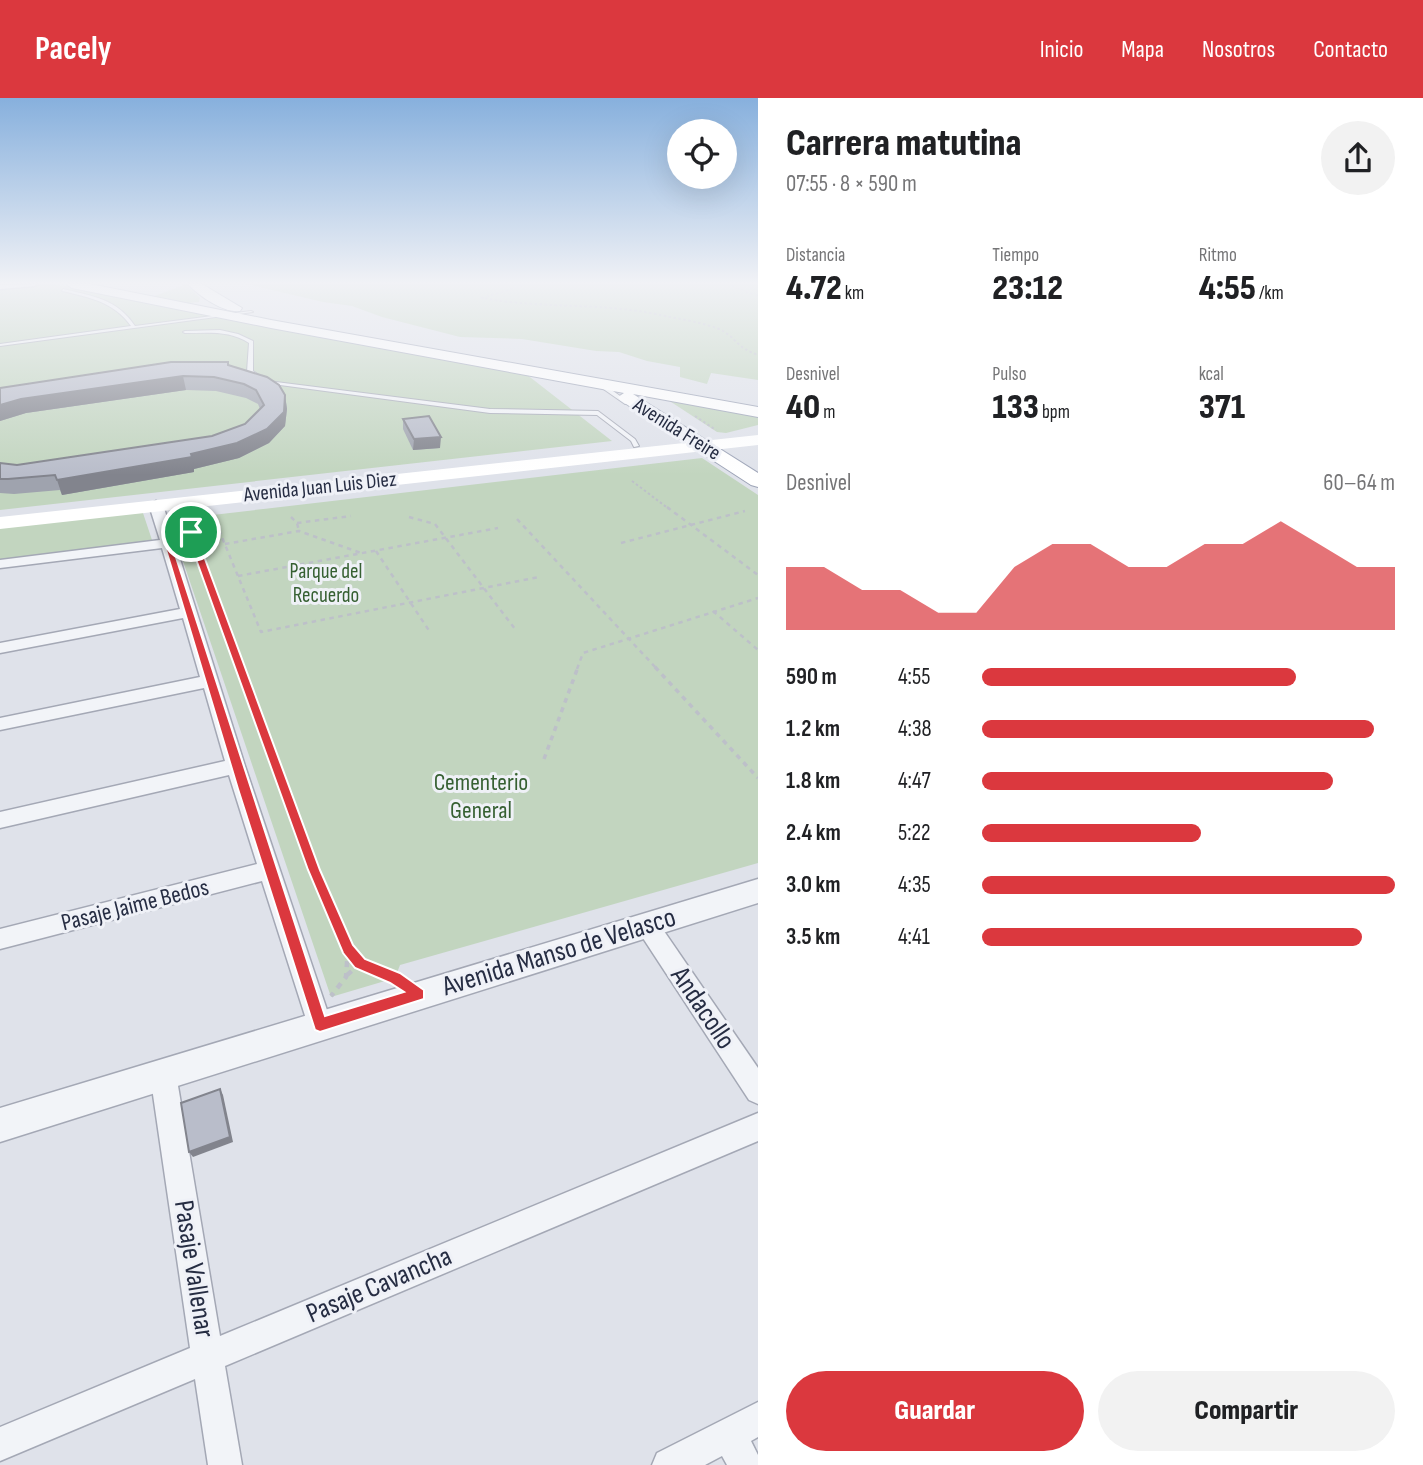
<!DOCTYPE html>
<html lang="es">
<head>
<meta charset="utf-8">
<style>
  :root { --surface:#fff; --page:#f2f2f2; --text:#202124; --muted:#757577; --accent:#db383e }
  body { margin:0; font-family:"Sofia Sans Condensed",sans-serif; background:var(--page); color:var(--text); height:100vh; display:flex; flex-direction:column; font-size:26px; white-space:nowrap }
  * { box-sizing:border-box; margin:0 }
  p { font-size:23px; color:var(--muted) }
  .icon { flex:none; width:38px; height:38px; fill:none; stroke:currentColor; stroke-width:2; stroke-linecap:round; stroke-linejoin:round }
  .map { position:relative; flex:1; overflow:hidden }
  .drawer { display:flex; flex-direction:column; background:var(--surface); width:665px }
  .drawer>* { flex:none }
  .controls { position:absolute; left:667px; top:21px; display:grid; gap:14px }
  .controls a { display:grid; place-items:center; width:70px; height:70px; border-radius:50%; background:var(--surface); box-shadow:0 7px 28px #0002; font-size:35px }
  .pin { position:absolute; display:grid; place-items:center; width:60px; height:60px; color:#fff; margin:-30px; border:4px solid #fff; border-radius:50%; box-shadow:0 2px 7px #0007 }
  .round { display:grid; place-items:center; flex:none; width:74px; height:74px; border-radius:37px; background:var(--page) }
  .summary { display:flex; align-items:center; justify-content:space-between; height:119px; padding:0 28px }
  h1 { font-size:38px; font-weight:800; line-height:52px }
  .stats { display:grid; grid-template-columns:repeat(3,1fr); gap:10px; height:119px; padding:7px 28px }
  .stats div { display:grid; align-content:center }
  .stats b { font-size:35px; font-weight:800 }
  .stats small { font-size:19px; font-weight:400 }
  .stats p { font-size:19px }
  .chart { height:196px; padding:14px 28px }
  .chart p { display:flex; justify-content:space-between }
  .chart svg { width:100%; height:126px; margin-top:7px; fill:var(--accent); opacity:.7 }
  .cta { display:flex; gap:14px; margin-top:auto; padding:14px 28px }
  .cta a { flex:1; height:80px; border-radius:42px; background:var(--accent); color:#fff; font-size:28px; font-weight:800; line-height:80px; text-align:center }
  .cta a+a { background:var(--page); color:var(--text) }
  ul { padding:0 28px; list-style:none; font-size:23px }
  li { display:grid; grid-template-columns:112px 84px 1fr; align-items:center; height:52px }
  li i { height:18px; border-radius:9px; background:var(--accent) }
  header { display:flex; align-items:center; gap:42px; box-sizing:border-box; height:98px; padding:0 35px; background:var(--accent); color:#fff }
  header strong { font-size:33px }
  nav { display:flex; gap:38px; margin-inline-start:auto; font-size:24px }
  main { display:flex; flex:1; min-height:0 }
  .map>svg:first-child { display:block }
  .green { fill:#c2d5bf }
  .lines { fill:none; stroke-linecap:round; stroke-linejoin:round }
  .service-casing { stroke:#a4a8b5; stroke-width:2 }
  .minor-casing { stroke:#a4a8b5; stroke-width:3 }
  .tertiary-casing { stroke:#a4a8b5; stroke-width:3 }
  .primary-casing { stroke:#9da4b7; stroke-width:2 }
  .path-far3 { stroke:#bdc0c9; stroke-width:2; stroke-dasharray:2.5 2.5; stroke-linecap:butt }
  .path-far2 { stroke:#bdc0c9; stroke-width:2.5; stroke-dasharray:4.5 4.5; stroke-linecap:butt }
  .path-far1 { stroke:#bdc0c9; stroke-width:3.5; stroke-dasharray:5 5; stroke-linecap:butt }
  .path { stroke:#bdc0c9; stroke-width:4.5; stroke-dasharray:6 6; stroke-linecap:butt }
  .service { fill:#f2f4f8; fill-rule:evenodd }
  .minor { fill:#f2f4f8; fill-rule:evenodd }
  .tertiary { fill:#f2f4f8; fill-rule:evenodd }
  .secondary { fill:#fff; fill-rule:evenodd }
  .primary { fill:#fff; fill-rule:evenodd }
  .wall { fill:#9fa3ae }
  .shaded-wall { fill:#82848d }
  .building { fill:#b9bdca; stroke:#82848d; stroke-width:2 }
  .route { fill:#db383e; stroke:#fff; stroke-width:2; fill-rule:evenodd }
  .labels { text-anchor:middle; dominant-baseline:central; stroke-width:6; stroke-linejoin:round; paint-order:stroke }
  .far-street-label { font-size:21px; fill:#262d43; stroke:#eff1f7 }
  .far-park-label { font-size:21px; fill:#366032; stroke:#eff1f7 }
  .park-label { font-size:24px; fill:#366032; stroke:#eff1f7 }
  .street-label { font-size:24px; fill:#262d43; stroke:#eff1f7 }
  .near-street-label { font-size:28px; fill:#262d43; stroke:#eff1f7 }
</style>
</head>
<body>
<header>
<strong>Pacely</strong>
<nav><a>Inicio</a><a>Mapa</a><a>Nosotros</a><a>Contacto</a></nav>
</header>
<main>
<div class="map">
<svg width="758" height="1367" viewBox="0 0 758 1367">
  <rect width="100%" height="100%" fill="#dfe2ea"/>
  <!-- green -->
  <g class="green">
    <path d="M45,186L68,188L228,222L526,276L612,343L0,412V190Z"/>
    <path d="M186,186L200,200L199,204L188,205L152,199Z"/>
    <path d="M247,186H758V282L711,275L707,286L680,279V269L647,263L619,254L596,253L522,241L460,239L382,219L352,208L323,204Z"/>
    <path d="M665,300L758,317V327L726,335L717,334Z"/>
    <path d="M702,360L758,397V765L400,867L395,880L331,899L169,422Z"/>
    <path d="M142,412L152,442L0,462V429Z"/>
  </g>
  <g class="lines">
    <!-- service casing -->
    <g class="service-casing">
      <g id="service">
        <path d="M63,191C93,198 117,201 135,228L251,213L253,214L0,248V246L131,228C114,204 89,199 62,193Z"/>
        <path d="M220,232L238,236L253,243V273L268,283L490,311L598,313L635,341L639,348L634,349L631,343L597,317L490,315L265,285L247,274L249,245C230,232 207,235 185,235L183,234L185,233Z"/>
        <path d="M602,288H606L630,305L625,306L602,290Z"/>
      </g>
    </g>
    <!-- minor casing -->
    <g class="minor-casing">
      <g id="minor">
        <path d="M38,186L34,188L0,191V187Z"/>
        <path d="M156,403L163,407L245,668L332,927L329,935L320,939L311,935L308,927L262,783L0,851V831L257,766L229,677L0,730V714L225,663L204,590L0,632V620L200,579L183,520L0,555V545L180,511L162,450L0,470V462L160,442L149,407Z"/>
        <path d="M647,817L655,820L758,970V1006L749,1002L639,834L636,827L639,820Z"/>
        <path d="M163,963L172,967L176,976L220,1238L758,1015V1043L225,1268L242,1367H208L195,1281L0,1363V1329L190,1250L150,976L154,967Z"/>
        <path d="M758,1304V1339L751,1343L758,1357V1367H727L722,1358L705,1367H652L657,1355Z"/>
      </g>
    </g>
    <!-- tertiary casing -->
    <g class="tertiary-casing">
      <path id="tertiary" d="M758,781V805L0,1044V1010Z"/>
    </g>
    <!-- primary casing -->
    <g class="primary-casing">
      <g id="primary">
        <path d="M66,186H90L271,222L758,309V319L633,296L758,375V389L751,387L620,302L618,299L624,295L271,230L72,190Z"/>
        <path d="M188,186H202L242,210L240,213C223,215 199,198 188,186Z"/>
      </g>
    </g>
    <!-- path-far3 -->
    <g class="path-far3">
      <path d="M527,186L482,200C541,211 601,204 660,217C674,220 712,226 723,233C738,242 736,249 758,257"/>
      <path d="M727,186L758,198"/>
      <path d="M695,318L716,332"/>
      <path d="M632,383L669,411"/>
    </g>
    <!-- path-far2 -->
    <g class="path-far2">
      <path d="M667,409L758,477"/>
      <path d="M291,419L297,425L299,433"/>
      <path d="M409,419L435,426L515,531"/>
      <path d="M517,421L657,571"/>
      <path d="M297,425L351,418"/>
      <path d="M219,432L261,534L539,479"/>
      <path d="M191,434L241,571"/>
      <path d="M182,440L206,416"/>
      <path d="M621,445L745,413"/>
      <path d="M225,446L299,433L361,455"/>
      <path d="M376,453L430,534"/>
      <path d="M238,478L498,430"/>
      <path d="M713,513L758,552"/>
      <path d="M577,571L583,555L758,500"/>
    </g>
    <!-- path-far1 -->
    <g class="path-far1">
      <path d="M240,569L315,775"/>
      <path d="M655,569L758,680"/>
      <path d="M544,661L578,569"/>
    </g>
    <!-- path -->
    <g class="path">
      <path d="M315,774L348,851L346,879L331,898"/>
      <path d="M348,851L360,866L397,882"/>
      <path d="M347,877L360,866"/>
    </g>
    <!-- service -->
    <use href="#service" class="service"/>
    <!-- minor -->
    <use href="#minor" class="minor"/>
    <!-- tertiary -->
    <use href="#tertiary" class="tertiary"/>
    <!-- secondary -->
    <path class="secondary" d="M758,337V347L0,431V419Z"/>
    <!-- primary -->
    <use href="#primary" class="primary"/>
  </g>
  <!-- wall -->
  <g class="wall">
    <path d="M228,267L285,297L287,311L285,328L269,345L239,360L194,371V374L62,397L60,392L14,396L0,395V365L17,367L212,338L245,326L260,311L258,306L246,300L216,293L186,292L26,315L0,323V290Z"/>
    <path d="M403,321L440,350L413,352L403,331Z"/>
  </g>
  <!-- shaded-wall -->
  <g class="shaded-wall">
    <path d="M183,278L186,292L26,315L0,323V307L21,301Z"/>
    <path d="M285,297L287,311L285,328L269,345L239,360L194,371V374L62,397L57,382L191,356L237,345Z"/>
    <path d="M441,339L440,350L413,352L414,341Z"/>
    <path d="M220,991L223,997L233,1044L193,1059L189,1054Z"/>
  </g>
  <!-- building -->
  <g class="building">
    <path d="M171,264H228V267L267,279L279,287L285,297L284,314L267,331L237,345L191,356L192,359L57,382L55,377L8,381H0V365L17,367L212,338L245,326L264,307L256,292L244,286L214,279L183,278L21,301L0,307V290Z"/>
    <path d="M429,318L441,339L414,341L403,321Z"/>
    <path d="M220,991L230,1039L189,1054L181,1005Z"/>
  </g>
  <!-- sky -->
  <linearGradient id="sky" x2="0" y2="1"><stop stop-color="#87b0dd"/><stop offset="0.49" stop-color="#f1f2f6"/><stop offset="1" stop-color="#f1f2f6" stop-opacity="0"/></linearGradient>
  <rect width="758" height="377" fill="url(#sky)"/>
  <!-- route -->
  <path class="route" d="M188,432L195,434L320,772L353,847L365,861L400,875L424,892V901L320,934L315,932L238,691L164,445L174,442ZM188,439L308,772L343,855L355,870L390,885L404,894L325,918L172,447Z"/>
  <g class="labels">
    <!-- far-street labels -->
    <g class="far-street-label">
      <text transform="translate(677 331) rotate(32)">Avenida Freire</text>
      <text transform="translate(320 389) rotate(-6)">Avenida Juan Luis Diez</text>
    </g>
    <!-- far-park labels -->
    <g class="far-park-label">
      <text x="326" y="473">Parque del<tspan x="326" dy="24">Recuerdo</tspan></text>
    </g>
    <!-- park labels -->
    <g class="park-label">
      <text x="481" y="684">Cementerio<tspan x="481" dy="28">General</tspan></text>
    </g>
    <!-- street labels -->
    <g class="street-label">
      <text transform="translate(135 807) rotate(-14)">Pasaje Jaime Bedos</text>
    </g>
    <!-- near-street labels -->
    <g class="near-street-label">
      <text transform="translate(559 854) rotate(-17)">Avenida Manso de Velasco</text>
      <text transform="translate(703 910) rotate(56)">Andacollo</text>
      <text transform="translate(194 1171) rotate(81)">Pasaje Vallenar</text>
      <text transform="translate(379 1187) rotate(-23)">Pasaje Cavancha</text>
    </g>
  </g>
</svg>
<div class="controls">
<a><svg class="icon" aria-label="locate" viewBox="0 0 24 24"><circle cx="12" cy="12" r="6"/><path d="M12 2v4M12 18v4M2 12h4M18 12h4"/></svg></a>
</div>
<div class="pin" style="left:191px;top:434px;background:#1e9e55"><svg class="icon" aria-label="arrive" viewBox="0 0 24 24"><path d="M6 21V4h12l-3 4 3 4H6"/></svg></div>
</div>
<section class="drawer">
<div class="summary"><div><h1>Carrera matutina</h1><p>07:55 · 8 × 590 m</p></div><a class="round"><svg class="icon" aria-label="share" viewBox="0 0 24 24"><path d="M12 15V3M7 8l5-5 5 5M5 13v7h14v-7"/></svg></a></div>
<div class="stats">
<div><p>Distancia</p><b>4.72<small> km</small></b></div>
<div><p>Tiempo</p><b>23:12</b></div>
<div><p>Ritmo</p><b>4:55<small> /km</small></b></div>
</div>
<div class="stats">
<div><p>Desnivel</p><b>40<small> m</small></b></div>
<div><p>Pulso</p><b>133<small> bpm</small></b></div>
<div><p>kcal</p><b>371</b></div>
</div>
<div class="chart"><p><span>Desnivel</span>60–64 m</p>
<svg viewBox="0 0 160 44" preserveAspectRatio="none"><path d="M0 44V22L10 22L20 30L30 30L40 38L50 38L60 22L70 14L80 14L90 22L100 22L110 14L120 14L130 6L140 14L150 22L160 22V44z"/></svg>
</div>
<ul>
<li><b>590 m</b>4:55<i style="width:76%"></i></li>
<li><b>1.2 km</b>4:38<i style="width:95%"></i></li>
<li><b>1.8 km</b>4:47<i style="width:85%"></i></li>
<li><b>2.4 km</b>5:22<i style="width:53%"></i></li>
<li><b>3.0 km</b>4:35<i style="width:100%"></i></li>
<li><b>3.5 km</b>4:41<i style="width:92%"></i></li>
</ul>
<div class="cta"><a>Guardar</a><a>Compartir</a></div>
</section>
</main>
</body>
</html>
